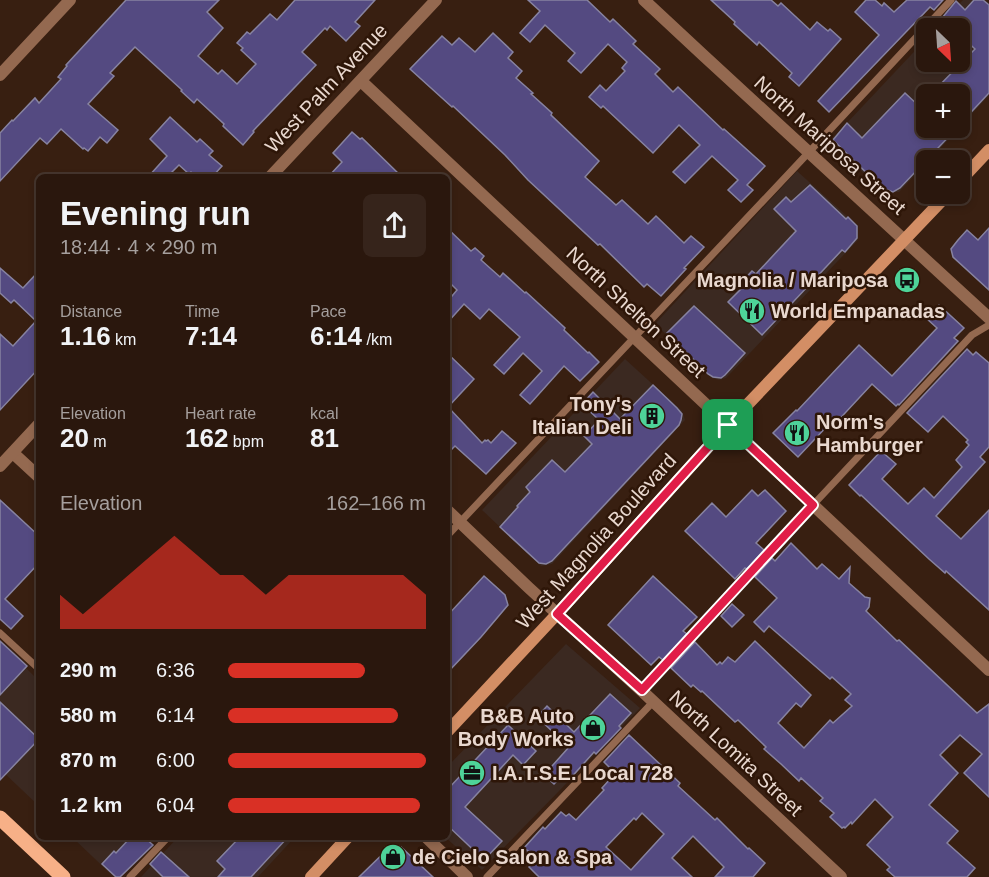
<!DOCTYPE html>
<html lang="en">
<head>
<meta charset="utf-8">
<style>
  :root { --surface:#2a170d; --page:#36241b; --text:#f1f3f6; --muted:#a59f9d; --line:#46362e; --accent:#d93025 }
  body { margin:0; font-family:Helvetica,sans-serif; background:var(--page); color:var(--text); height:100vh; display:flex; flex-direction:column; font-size:22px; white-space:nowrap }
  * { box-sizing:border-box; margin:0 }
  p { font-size:20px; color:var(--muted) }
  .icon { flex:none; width:33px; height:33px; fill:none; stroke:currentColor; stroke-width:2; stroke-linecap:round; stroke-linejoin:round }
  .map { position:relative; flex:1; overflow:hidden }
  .sheet { position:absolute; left:36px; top:174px; width:414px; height:666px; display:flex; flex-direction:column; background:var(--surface); border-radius:9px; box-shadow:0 3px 9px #0003,0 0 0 2px var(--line) }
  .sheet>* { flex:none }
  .needle { width:39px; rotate:155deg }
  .controls { position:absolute; left:916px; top:18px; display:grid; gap:12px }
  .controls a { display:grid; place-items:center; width:54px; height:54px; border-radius:9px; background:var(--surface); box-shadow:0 3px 9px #0003,0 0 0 2px var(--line); font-size:30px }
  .pin { position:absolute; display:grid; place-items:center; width:51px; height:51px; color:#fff; margin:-26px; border-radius:12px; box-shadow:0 3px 9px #0006 }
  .round { display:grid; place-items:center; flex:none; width:63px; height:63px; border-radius:9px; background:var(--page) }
  .summary { display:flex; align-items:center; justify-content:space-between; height:102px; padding:0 24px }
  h1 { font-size:33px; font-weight:800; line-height:45px }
  .stats { display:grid; grid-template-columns:repeat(3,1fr); gap:9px; height:102px; padding:6px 24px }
  .stats div { display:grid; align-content:center }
  .stats b { font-size:26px; font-weight:800 }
  .stats small { font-size:16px; font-weight:400 }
  .stats p { font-size:16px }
  .chart { height:168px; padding:12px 24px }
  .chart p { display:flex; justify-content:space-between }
  .chart svg { width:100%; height:108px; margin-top:6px; fill:var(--accent); opacity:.7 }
  ul { padding:0 24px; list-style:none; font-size:20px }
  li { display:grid; grid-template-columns:96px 72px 1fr; align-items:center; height:45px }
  li i { height:15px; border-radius:8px; background:var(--accent) }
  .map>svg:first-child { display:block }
  .commercial { fill:#3b2921 }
  .building { fill:#544a81; stroke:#8783a1; stroke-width:1.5; fill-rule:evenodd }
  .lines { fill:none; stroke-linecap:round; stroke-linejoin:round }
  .lane { stroke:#946950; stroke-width:7 }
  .street { stroke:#946950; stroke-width:12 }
  .secondary { stroke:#d38e65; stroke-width:12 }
  .primary { stroke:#f7b087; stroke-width:15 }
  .route-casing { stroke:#fff; stroke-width:12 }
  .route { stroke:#e11d48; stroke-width:8 }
  .labels { text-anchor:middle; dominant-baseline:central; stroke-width:5; stroke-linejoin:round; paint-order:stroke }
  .street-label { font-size:20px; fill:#e9d8cf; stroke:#2e1608 }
  .poi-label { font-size:20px; font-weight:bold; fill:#e9d8cf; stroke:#2e1608; text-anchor:start }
</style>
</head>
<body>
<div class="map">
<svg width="989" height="877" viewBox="0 0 989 877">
  <rect width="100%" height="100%" fill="#381f11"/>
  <!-- commercial -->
  <g class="commercial">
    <path d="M963,0H985L989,4V95L960,127V94H927V128H959L929,160H927V162L899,192H883L830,141L927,38V62H960V28H936Z"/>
    <path d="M797,171L858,226V240L726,378L719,380L712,378L655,324Z"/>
    <path d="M625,359L682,411L685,420L552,564L541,566L482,510Z"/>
    <path d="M0,642L39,681V806L0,769Z"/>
    <path d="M566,644L640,708L482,870L445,837H447V767Z"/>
    <path d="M72,837H153L118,877H114Z"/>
    <path d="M178,837H295L258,877H141Z"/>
  </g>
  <!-- building -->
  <g class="building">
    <path d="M126,0H219L207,12L223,28L198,56L218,74L222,70L237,84L256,64L241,50L243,48L237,43L247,32L250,34L270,14L277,20L295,0H375L355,22L360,26L346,41L330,26L327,30L325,28L302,52L316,65L253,131L254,132L243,145L223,126L224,124L197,99L194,103L181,91L182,90L135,47L110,73L114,76L88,104L118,130L107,143L100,137L88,151L84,148L83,149L61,129L47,144L40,138L0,181V133L12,120L13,121L35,98L39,103L61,79L58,77L67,66L66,65Z"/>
    <path d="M528,0H587L610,22L613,19L636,41L633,44L660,69L655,74L673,92L678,87L723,130L724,129L765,166L747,185L753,190L741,202L728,190L738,180L712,156L685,183L673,172L700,145L679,125L653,153L603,106L601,108L589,97L600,85L606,91L625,71L622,68L627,62L608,44L581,73L568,61L575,53L545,25L530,42L520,33L540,11Z"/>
    <path d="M711,0H771L778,6L781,3L810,30L817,22L828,31L830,29L841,39L799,86L789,77L792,73L759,42L757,45L734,24L735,22Z"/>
    <path d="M866,0H875L882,6L884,3L894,12L907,0H943L934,10L930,7L829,112L818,101L879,35L855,12Z"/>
    <path d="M974,0H983L989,5V93L960,124V94H931L975,49L960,35V28H953L942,18L956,1L965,10Z"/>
    <path d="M493,33L513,52L508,58L522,71L516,78L533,93L531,94L552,113L551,115L599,161L585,177L616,205L622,200L648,224L656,216L684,243L691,236L704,247L684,268L686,269L661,296L647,284L644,287L600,244L598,245L528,180L505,155L453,106L452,107L410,69L442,36L452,45L459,38L475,52Z"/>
    <path d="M905,93L920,107L927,99V128H957L900,188L893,192L882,188L833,140L847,123L862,138Z"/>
    <path d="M170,117L197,142L200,139L213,151L209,155L222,166L212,177H197L191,172L189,174L179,165L167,177H148L167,156L150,139Z"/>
    <path d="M352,132L360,139L362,138L402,177H328L342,162L333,153Z"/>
    <path d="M810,185L846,219L848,217L857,226V238L845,252L842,250L762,335L728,302L742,288L739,285L752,271L756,274L796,231L774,209L786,197L791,202Z"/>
    <path d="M447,228L471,251L475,248L484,256L481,260L500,277L503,273L525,293L526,292L565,328L564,330L588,353L589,352L599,362L580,381L564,366L530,404L520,395L542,371L523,353L504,374L494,365L520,337L489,309L480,319L464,304L447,323V302L457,290L447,280Z"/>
    <path d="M989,228V290L953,257L951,249L958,240L967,230L978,240Z"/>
    <path d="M0,268L23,288L39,271V368L0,410V334L13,346L36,321L14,300L11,303L0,293Z"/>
    <path d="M939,305L964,328L954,338L958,341L899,405L898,404L896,406L872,384L833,426L830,423L798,457L773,433L796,410L797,411L859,345L892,376L937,328L926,318Z"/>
    <path d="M694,306L745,353L725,375L721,378L713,377L708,374L667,333Z"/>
    <path d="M967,349L973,355L976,352L989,363V447L980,457L985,462L936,516L961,539L989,510V610L946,571L945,573L929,559L861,495L860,496L849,485L881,451L896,464L882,479L908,504L924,488L934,498L962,467L956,460L969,445L966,442L968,440L943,416L928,432L907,413Z"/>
    <path d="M447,353L474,379L448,407L482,443L485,440L486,441L488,440L491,443L502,431L516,443L486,474L455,446L447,454Z"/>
    <path d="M653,385L677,408L682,414L681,420L679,425L552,561L546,564L539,563L500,527L518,507L517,506L530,492L526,487L552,460L565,472L592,444L584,436L599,420L582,404L593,392L620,419Z"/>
    <path d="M752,490L758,496L765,490L786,511L756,543L764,550L747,569L745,568L735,579L685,531L712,503L726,517Z"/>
    <path d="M0,500L39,536V563L5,599L23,616L11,629L0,619Z"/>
    <path d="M791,543L817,569L822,564L839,579L850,567L849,583L865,597L870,598L869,607L866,611L897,641L899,640L977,713L989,704V797L964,773L982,754L960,735L940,755L958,773L929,805L958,831L947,843L975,868L967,877H895L887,870L890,867L867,845L893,817L875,799L852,824L851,822L845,828L844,827L842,828L830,817L834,813L820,801L823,798L801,778L799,781L781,764L764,749L766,747L738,720L735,722L702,691L701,692L693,685L691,687L671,668L695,642L717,665L720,662L722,664L728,657L735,662L755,641L811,695L801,707L796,703L778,723L804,748L830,720L833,723L852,706L845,700L851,694L832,677L830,679L769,626L764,632L754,622L777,598L755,577L772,558L775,561Z"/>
    <path d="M484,576L505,595L508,605L481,637L447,673V616Z"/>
    <path d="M653,576L697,617L683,631L687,634L663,660L659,657L651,665L608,625Z"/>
    <path d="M732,604L744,615L732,627L721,616Z"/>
    <path d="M0,641L27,666L0,695Z"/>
    <path d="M610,694L631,713L619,726L621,728L596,754L594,752L568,781L563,775L554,784L544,775L569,747L537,717L547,706L574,732Z"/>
    <path d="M0,702L39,739L0,780Z"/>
    <path d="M508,725L536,751L523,765L513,755L465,807L502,841L484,860L447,825V790Z"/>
    <path d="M629,735L680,783L678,786L715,820L717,818L748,849L749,848L765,863L753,877H715L724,867L693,836L672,858L692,877H539L529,867L531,865L523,857L528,851L524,848L543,827L545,829L561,812L566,816L569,814L576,820L604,790L602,788L612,777L611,775L614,772L604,762ZM642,813L664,834L631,870L606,847L634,818L636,820Z"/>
    <path d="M131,837H144L153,845L120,877H116L102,864L114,851L116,853Z"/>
    <path d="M240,837H288L251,877H218L225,869L217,861Z"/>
    <path d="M395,845L401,847L433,877H359L390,847Z"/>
    <path d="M161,852L189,877H163L150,864Z"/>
  </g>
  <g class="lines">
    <!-- lane -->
    <g class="lane">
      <path d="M447,536L796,166L951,0"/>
      <path d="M0,633L39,669"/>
      <path d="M642,691L813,505L972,335L989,325"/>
      <path d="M130,877L168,837"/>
      <path d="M487,877L653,702"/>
    </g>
    <!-- street -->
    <g class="street">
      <path d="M644,0L703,55L989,318"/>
      <path d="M0,75L70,0"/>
      <path d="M361,81L989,670"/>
      <path d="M270,177L436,0"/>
      <path d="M13,453L39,477"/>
      <path d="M0,466L39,424"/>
      <path d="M447,510L529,588L642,691L841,877"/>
      <path d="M426,837L467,877"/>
    </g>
    <!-- secondary -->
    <g class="secondary">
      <path d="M960,181L989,150"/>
      <path d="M447,732L557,614L728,425L948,194"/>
      <path d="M311,877L348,837"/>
    </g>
    <!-- primary -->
    <path class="primary" d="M0,818L63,877"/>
  </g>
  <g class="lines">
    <!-- route casing -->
    <g class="route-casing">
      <path id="route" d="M728,425L813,505L642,690L557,614Z"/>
    </g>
    <!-- route -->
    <use href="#route" class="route"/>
  </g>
  <!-- icons -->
  <defs>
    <g id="bus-disc" transform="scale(1.35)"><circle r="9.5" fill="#4ed399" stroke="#2e1608"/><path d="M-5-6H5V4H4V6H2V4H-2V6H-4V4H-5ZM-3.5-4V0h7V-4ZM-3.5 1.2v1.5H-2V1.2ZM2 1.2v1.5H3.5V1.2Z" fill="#111"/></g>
    <g id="restaurant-disc" transform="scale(1.35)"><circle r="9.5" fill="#4ed399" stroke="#2e1608"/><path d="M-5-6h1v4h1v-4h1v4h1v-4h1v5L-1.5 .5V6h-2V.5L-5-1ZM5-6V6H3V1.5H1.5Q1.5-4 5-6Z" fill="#111"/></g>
    <g id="building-disc" transform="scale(1.35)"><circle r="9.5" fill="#4ed399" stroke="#2e1608"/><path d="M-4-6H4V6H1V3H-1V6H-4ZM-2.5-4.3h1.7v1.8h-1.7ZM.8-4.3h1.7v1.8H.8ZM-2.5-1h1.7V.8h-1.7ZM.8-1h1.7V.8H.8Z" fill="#111"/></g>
    <g id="shop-disc" transform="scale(1.35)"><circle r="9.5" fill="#4ed399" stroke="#2e1608"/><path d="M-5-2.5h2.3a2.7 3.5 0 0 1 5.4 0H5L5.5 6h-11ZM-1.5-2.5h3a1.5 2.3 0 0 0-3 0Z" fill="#111"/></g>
    <g id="office-disc" transform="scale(1.35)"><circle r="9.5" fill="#4ed399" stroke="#2e1608"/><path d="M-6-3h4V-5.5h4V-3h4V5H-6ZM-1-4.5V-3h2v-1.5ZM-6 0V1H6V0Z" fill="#111"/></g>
  </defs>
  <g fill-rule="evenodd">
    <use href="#bus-disc" x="907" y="280"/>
    <use href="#restaurant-disc" x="752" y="311"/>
    <use href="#building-disc" x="652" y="416"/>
    <use href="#restaurant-disc" x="797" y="433"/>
    <use href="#shop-disc" x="593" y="728"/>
    <use href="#office-disc" x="472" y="773"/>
    <use href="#shop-disc" x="393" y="857"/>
  </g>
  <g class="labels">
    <!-- street labels -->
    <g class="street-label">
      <text transform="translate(326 88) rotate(-47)">West Palm Avenue</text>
      <text transform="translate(830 145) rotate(42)">North Mariposa Street</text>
      <text transform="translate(636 312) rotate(43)">North Shelton Street</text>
      <text transform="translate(596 541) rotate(-48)">West Magnolia Boulevard</text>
      <text transform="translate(736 753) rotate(43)">North Lomita Street</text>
    </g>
    <!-- poi labels -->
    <g class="poi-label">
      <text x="888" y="280" text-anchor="end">Magnolia / Mariposa</text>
      <text x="771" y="311">World Empanadas</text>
      <text x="632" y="404" text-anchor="end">Tony's<tspan x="632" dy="23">Italian Deli</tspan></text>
      <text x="816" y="422">Norm's<tspan x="816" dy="23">Hamburger</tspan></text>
      <text x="574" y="716" text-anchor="end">B&amp;B Auto<tspan x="574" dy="23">Body Works</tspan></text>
      <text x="492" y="773">I.A.T.S.E. Local 728</text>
      <text x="412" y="857">de Cielo Salon &amp; Spa</text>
    </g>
  </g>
</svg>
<div class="controls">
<a><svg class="needle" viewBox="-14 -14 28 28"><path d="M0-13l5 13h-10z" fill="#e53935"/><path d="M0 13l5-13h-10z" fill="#a59f9d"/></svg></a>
<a>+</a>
<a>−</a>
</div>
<div class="pin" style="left:728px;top:425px;background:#1e9e55"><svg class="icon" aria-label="arrive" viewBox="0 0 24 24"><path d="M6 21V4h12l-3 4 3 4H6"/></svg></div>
<section class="sheet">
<div class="summary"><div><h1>Evening run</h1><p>18:44 · 4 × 290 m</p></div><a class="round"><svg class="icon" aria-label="share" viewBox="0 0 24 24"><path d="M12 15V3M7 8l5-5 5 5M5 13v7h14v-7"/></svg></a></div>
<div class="stats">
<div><p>Distance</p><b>1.16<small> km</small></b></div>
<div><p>Time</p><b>7:14</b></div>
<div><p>Pace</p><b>6:14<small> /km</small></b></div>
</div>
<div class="stats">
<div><p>Elevation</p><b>20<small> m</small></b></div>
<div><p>Heart rate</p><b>162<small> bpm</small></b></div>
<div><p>kcal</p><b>81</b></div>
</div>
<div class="chart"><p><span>Elevation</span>162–166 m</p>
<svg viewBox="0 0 160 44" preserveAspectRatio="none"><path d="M0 44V30L10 38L20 30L30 22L40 14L50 6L60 14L70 22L80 22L90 30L100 22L110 22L120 22L130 22L140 22L150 22L160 30V44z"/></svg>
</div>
<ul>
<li><b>290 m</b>6:36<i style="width:69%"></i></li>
<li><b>580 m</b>6:14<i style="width:86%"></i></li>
<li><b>870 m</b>6:00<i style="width:100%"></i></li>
<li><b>1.2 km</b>6:04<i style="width:97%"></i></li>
</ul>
</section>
</div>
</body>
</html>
